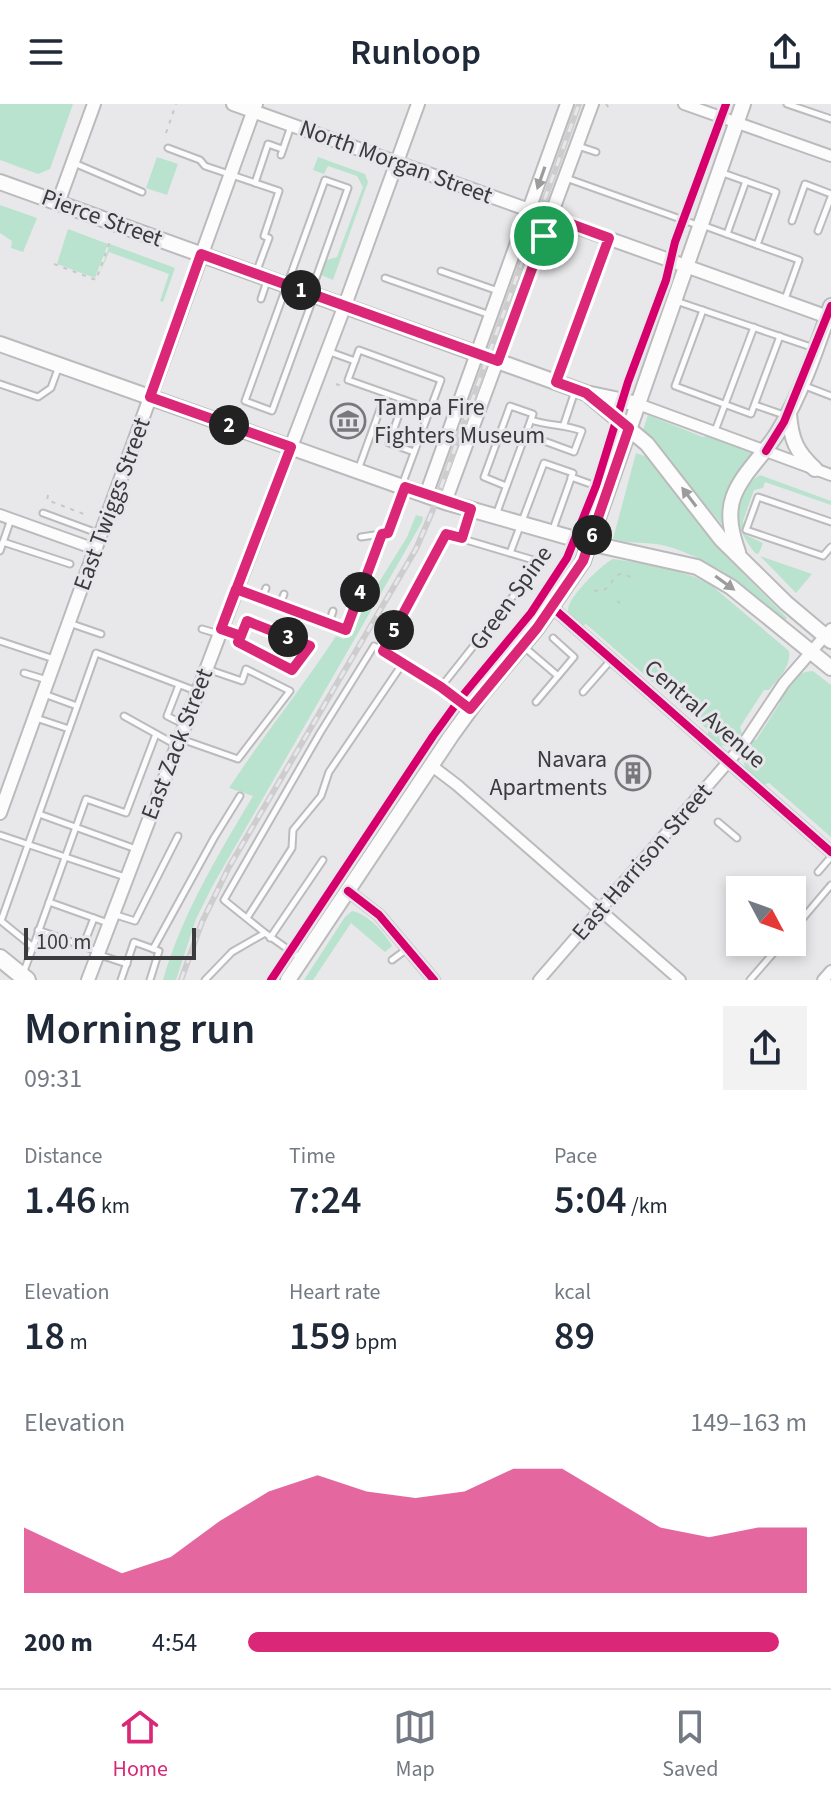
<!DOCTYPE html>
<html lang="en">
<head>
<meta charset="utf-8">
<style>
  :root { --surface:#fff; --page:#f2f2f3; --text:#1f2937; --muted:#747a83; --line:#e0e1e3; --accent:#db2777 }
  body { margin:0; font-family:"Source Sans 3",sans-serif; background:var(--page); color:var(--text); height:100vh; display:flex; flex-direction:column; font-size:30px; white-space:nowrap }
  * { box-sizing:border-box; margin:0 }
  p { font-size:26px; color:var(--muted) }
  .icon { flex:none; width:44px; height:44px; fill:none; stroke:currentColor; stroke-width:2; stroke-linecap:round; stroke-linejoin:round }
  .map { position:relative; height:876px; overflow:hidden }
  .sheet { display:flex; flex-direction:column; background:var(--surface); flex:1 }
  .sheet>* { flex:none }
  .needle { width:52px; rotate:131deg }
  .fabs { position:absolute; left:726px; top:772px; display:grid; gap:16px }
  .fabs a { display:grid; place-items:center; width:80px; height:80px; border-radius:0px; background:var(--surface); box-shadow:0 4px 12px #0003; font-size:40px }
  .scale { position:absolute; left:24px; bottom:20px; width:172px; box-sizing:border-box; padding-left:8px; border:4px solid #3b3b3d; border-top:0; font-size:22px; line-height:28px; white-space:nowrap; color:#3b3b3d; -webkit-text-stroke:6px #e7e7eb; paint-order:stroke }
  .pin { position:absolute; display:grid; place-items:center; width:68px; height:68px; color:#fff; margin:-34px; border:4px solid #fff; border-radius:50%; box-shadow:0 2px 8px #0007 }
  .km { position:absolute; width:40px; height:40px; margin:-20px; border-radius:50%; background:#222; color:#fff; font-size:22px; line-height:40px; text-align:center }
  .round { display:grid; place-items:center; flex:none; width:84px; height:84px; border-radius:0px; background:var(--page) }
  .headline { display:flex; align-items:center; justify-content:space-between; height:136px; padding:0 24px }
  h1 { font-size:44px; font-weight:600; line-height:60px }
  .stats { display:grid; grid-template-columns:repeat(3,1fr); gap:12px; height:136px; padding:8px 24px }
  .stats div { display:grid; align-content:center }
  .stats b { font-size:40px; font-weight:600 }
  .stats small { font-size:22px; font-weight:400 }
  .stats p { font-size:22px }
  .chart { height:224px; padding:16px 24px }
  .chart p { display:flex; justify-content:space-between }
  .chart svg { width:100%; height:144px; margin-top:8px; fill:var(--accent); opacity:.7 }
  ul { padding:0 24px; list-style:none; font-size:26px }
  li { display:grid; grid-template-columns:128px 96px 1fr; align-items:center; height:60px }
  li i { height:20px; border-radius:10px; background:var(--accent) }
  header { display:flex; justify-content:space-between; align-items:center; height:104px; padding:0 24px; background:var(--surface); font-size:36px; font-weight:600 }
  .menu { display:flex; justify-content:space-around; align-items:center; height:112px; border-top:2px solid var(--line); background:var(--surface); font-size:22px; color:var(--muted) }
  .menu a { display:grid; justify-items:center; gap:4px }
  .menu .selected { color:var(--accent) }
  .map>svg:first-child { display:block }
  .green { fill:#b9e3ce }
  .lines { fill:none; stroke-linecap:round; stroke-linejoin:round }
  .service-casing { stroke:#bbbbbd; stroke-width:9 }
  .minor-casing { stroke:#bbbbbd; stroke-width:14 }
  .tertiary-casing { stroke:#bbbbbd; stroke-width:16 }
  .secondary-casing { stroke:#bbbbbd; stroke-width:18 }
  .primary-casing { stroke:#bbbbbd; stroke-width:20 }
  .path { stroke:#c7c7c8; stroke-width:2; stroke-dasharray:4 6; stroke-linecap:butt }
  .service { stroke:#fcfcfc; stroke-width:5 }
  .minor { stroke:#fcfcfc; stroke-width:10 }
  .tertiary { stroke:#fcfcfc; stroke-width:12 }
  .secondary { stroke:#fcfcfc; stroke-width:14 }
  .primary { stroke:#fcfcfc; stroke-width:16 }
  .rail-casing { stroke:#cdcdce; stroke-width:6 }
  .rail { stroke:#e7e7eb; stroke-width:3; stroke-dasharray:9; stroke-linecap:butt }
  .cycleway-casing { stroke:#e7e7eb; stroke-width:13 }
  .cycleway { stroke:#d6006c; stroke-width:8 }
  .oneway { fill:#9c9c9c }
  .route-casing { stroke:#fff; stroke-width:16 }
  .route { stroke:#db2777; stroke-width:10 }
  .labels { text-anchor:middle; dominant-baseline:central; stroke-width:6; stroke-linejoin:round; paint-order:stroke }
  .street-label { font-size:24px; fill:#3b3b3d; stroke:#e7e7eb }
  .poi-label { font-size:24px; fill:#3b3b3d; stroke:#e7e7eb; text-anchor:start }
</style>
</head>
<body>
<header><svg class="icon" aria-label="menu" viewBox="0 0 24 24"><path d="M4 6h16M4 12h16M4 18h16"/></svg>Runloop<svg class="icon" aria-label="share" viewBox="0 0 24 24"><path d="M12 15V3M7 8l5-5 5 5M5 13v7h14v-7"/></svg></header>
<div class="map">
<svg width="831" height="876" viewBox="0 0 831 876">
  <rect width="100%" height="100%" fill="#e8e8ea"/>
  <!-- green -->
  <g class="green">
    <path d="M0,0H73L50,65L38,70L0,56Z"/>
    <path d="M157,53L178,60L167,91L146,84Z"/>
    <path d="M318,53L365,70L368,78L333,176L321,171L327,156L337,153L363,83L357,72L328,62L324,70L313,66Z"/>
    <path d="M0,101L37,114L23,148L11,144L12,137L0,129Z"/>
    <path d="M68,125L108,140L95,174L57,160Z"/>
    <path d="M110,140L175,164L163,198L160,197L169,170L109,148L99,171Z"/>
    <path d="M648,311L703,333L716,330L756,349L724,423L643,326Z"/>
    <path d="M636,349L650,354L725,451L787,514L785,517C747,486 711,453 662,441C646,438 629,440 613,435Z"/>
    <path d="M760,371L831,397V401L765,378L763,384L754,386L743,417L746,431L763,439L759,449L756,450C734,424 727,392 760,371Z"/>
    <path d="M416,411L423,413L422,418L213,781L196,815L176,876H163C182,810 218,751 253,692L229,684C263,632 302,584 336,532L344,535L407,433Z"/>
    <path d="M760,452L812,470L796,489Z"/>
    <path d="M613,455L661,462L695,473L711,481L789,547C791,564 778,574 769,586H764L740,623L742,629L732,641L719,642L708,632V626L586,520L581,522C576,518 569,513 568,507C566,495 602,460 613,455Z"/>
    <path d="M813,567L831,581V733L769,679L763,681L746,666L742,653L750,637L756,636L780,599L778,595C788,582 795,567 813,567Z"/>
    <path d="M352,807C368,810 385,829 392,842L385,848L351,819L313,876H304L345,813Z"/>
  </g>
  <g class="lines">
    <!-- service casing -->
    <g class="service-casing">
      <g id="service">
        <path d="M787,0L831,15"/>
        <path d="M578,42L596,48"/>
        <path d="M168,44L200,56L205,62L279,87L264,132L269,134L256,169"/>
        <path d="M281,51L291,22"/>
        <path d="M74,59L142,88"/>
        <path d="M566,74L700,122"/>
        <path d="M255,79L268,40L282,45"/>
        <path d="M792,117L805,80L831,90"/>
        <path d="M702,121L757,141L776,88L720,68"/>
        <path d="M818,127L831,93"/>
        <path d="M727,130L746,77"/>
        <path d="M757,141L799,156L785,195"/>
        <path d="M441,167L498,187"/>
        <path d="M385,174L490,211"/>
        <path d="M311,188L348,84L325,76L245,297L272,307L314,192"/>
        <path d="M261,195L267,177"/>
        <path d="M676,197L814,244"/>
        <path d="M703,206L675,282L751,310L780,232"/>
        <path d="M330,248L355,257"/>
        <path d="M556,276L609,135"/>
        <path d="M0,280L38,293L51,284L59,262"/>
        <path d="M805,282L831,292"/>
        <path d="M404,296L389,339L414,348"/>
        <path d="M755,301L784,311"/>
        <path d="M531,316C548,322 564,320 582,327L574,348L544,337"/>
        <path d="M564,320L575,287"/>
        <path d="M715,327L754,223"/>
        <path d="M358,366L383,297"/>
        <path d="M571,373L607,386"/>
        <path d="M402,381L441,276L359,246L348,276L430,305"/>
        <path d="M43,409L100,430"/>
        <path d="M496,411L533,310L510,302L484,373L506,382"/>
        <path d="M831,418L758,393L746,426L823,452L831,443"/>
        <path d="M361,433L388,429L404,384"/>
        <path d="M462,434L470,406"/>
        <path d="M3,438L70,460"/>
        <path d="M0,447L11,415"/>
        <path d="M510,449L544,359L573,369L552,428"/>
        <path d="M237,486L346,526L382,430"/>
        <path d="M262,495L266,484"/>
        <path d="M280,501L284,490"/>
        <path d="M247,517L310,542L292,566L238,538Z"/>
        <path d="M69,519L101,530"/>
        <path d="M329,519L333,507"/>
        <path d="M202,525L219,530"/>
        <path d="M223,526L241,532"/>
        <path d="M553,534L574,553L558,572"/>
        <path d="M0,537L54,555"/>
        <path d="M523,542L558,572L536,598"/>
        <path d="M383,547L446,430L540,458L441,583"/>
        <path d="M24,569L47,576"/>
        <path d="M179,581L167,612L183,620"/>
        <path d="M583,588L611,556"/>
        <path d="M44,590L77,602"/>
        <path d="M124,612L176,641"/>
        <path d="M36,614L69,625"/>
        <path d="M181,635L238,655L290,587L246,565L242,577L207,565"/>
        <path d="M39,710L136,745"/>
        <path d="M718,718L737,734"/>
        <path d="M0,731L125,773"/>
        <path d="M818,768L831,753"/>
        <path d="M49,798L108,819"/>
        <path d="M113,810L135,817L178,732"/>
        <path d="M247,814L292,744L293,726L321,692L329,668L403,559"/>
        <path d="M38,826L97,847"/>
        <path d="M792,827L831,781"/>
        <path d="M265,829L224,796L320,629L374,542L441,583L470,605"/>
        <path d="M270,834L323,756"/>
        <path d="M83,842L94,814"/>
        <path d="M33,843L86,695L126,709L156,630"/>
        <path d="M153,845L214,734L240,692"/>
        <path d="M97,850L127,860"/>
        <path d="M392,856L407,845"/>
        <path d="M24,867L33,843L1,817L96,549L196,587"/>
        <path d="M121,876L134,838L159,847L150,876"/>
        <path d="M205,876L232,848L265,829L299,853"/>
        <path d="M750,876L783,838"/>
      </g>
    </g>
    <!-- minor casing -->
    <g class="minor-casing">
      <g id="minor">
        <path d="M684,0L831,52"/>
        <path d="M638,300L831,371"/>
        <path d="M0,411L95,445"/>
        <path d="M552,503L831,748"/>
        <path d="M432,662L457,681L680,876"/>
        <path d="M348,787L379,811L434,876"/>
        <path d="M539,876L742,642L784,579L831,525"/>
        <path d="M823,876L831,867"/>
      </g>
    </g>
    <!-- tertiary casing -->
    <g class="tertiary-casing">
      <g id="tertiary">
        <path d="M233,0L831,214"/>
        <path d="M58,99L94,0"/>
        <path d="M426,391L567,0"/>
        <path d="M445,398L592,0"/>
        <path d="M0,709L256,0"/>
        <path d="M88,876L345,201L418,0"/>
      </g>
    </g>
    <!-- secondary casing -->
    <g class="secondary-casing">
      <g id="secondary">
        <path d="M0,78L586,289L638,300"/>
        <path d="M0,240L445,398L589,439L697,463L731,483L831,564"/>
        <path d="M590,292L647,340L721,435L786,499L831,537"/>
        <path d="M789,310C791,335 796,348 815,365"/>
        <path d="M738,448C732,431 727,412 733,394C741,370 765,350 778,328C801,291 817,243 831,202"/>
        <path d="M288,876L451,632L480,592L537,524L583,457L743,0"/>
      </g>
    </g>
    <!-- primary casing -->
    <g class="primary-casing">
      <path id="primary" d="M0,854L27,876"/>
    </g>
    <!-- path -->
    <g class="path">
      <path d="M606,0L611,7"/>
      <path d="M166,29L176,0"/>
      <path d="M54,160L96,176L110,137"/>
      <path d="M336,280L344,283"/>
      <path d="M48,391L47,396L89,412"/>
      <path d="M594,487L604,486C617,476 614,462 635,476"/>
      <path d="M617,497L620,499"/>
    </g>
    <!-- service -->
    <use href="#service" class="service"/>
    <!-- minor -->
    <use href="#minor" class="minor"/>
    <!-- tertiary -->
    <use href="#tertiary" class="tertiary"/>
    <!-- secondary -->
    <use href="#secondary" class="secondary"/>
    <!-- primary -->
    <use href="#primary" class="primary"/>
    <!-- rail casing -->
    <g class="rail-casing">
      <path id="rail" d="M181,876L202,818L229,763L416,445L432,408L579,0"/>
    </g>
    <!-- rail -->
    <use href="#rail" class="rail"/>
    <!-- cycleway casing -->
    <g class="cycleway-casing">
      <g id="cycleway">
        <path d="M766,347L784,318L831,202"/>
        <path d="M552,503L831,748"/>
        <path d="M348,787L379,811L434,876"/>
        <path d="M271,876L433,632L459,596L531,509L567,454L596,382L628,278L666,176L675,138L726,0"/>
      </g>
    </g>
    <!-- cycleway -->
    <use href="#cycleway" class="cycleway"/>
  </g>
  <!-- one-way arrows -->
  <defs><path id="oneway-solid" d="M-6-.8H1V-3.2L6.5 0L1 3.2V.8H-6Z" transform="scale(2)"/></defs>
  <g class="oneway">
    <use href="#oneway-solid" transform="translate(541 74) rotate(109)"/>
    <use href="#oneway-solid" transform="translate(689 393) rotate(-127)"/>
    <use href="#oneway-solid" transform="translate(725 479) rotate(36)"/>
  </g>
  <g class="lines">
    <!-- route casing -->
    <g class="route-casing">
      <path id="route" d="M544,132L498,257L201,150L150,293L291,343L221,525L241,532L247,517L310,542L292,566L238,538L241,532L221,525L236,485L346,526L382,430L388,429L405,383L471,405L462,434L446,430L383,547L441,583L470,605L537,524L583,457L629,324L586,289L556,278L609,134L552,113L544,132"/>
    </g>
    <!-- route -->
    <use href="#route" class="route"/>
  </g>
  <!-- icons -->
  <defs>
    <g id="museum-ring" transform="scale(1.8)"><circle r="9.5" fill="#e7e7eb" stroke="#78787a" stroke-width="1.5"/><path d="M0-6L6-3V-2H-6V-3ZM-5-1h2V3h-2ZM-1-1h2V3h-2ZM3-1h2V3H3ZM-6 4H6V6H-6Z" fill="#78787a"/></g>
    <g id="building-ring" transform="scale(1.8)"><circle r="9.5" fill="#e7e7eb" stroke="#78787a" stroke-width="1.5"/><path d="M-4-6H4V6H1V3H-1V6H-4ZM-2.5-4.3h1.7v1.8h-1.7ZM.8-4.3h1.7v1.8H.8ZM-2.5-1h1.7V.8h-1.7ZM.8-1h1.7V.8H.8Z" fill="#78787a"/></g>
  </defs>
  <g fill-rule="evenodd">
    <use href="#museum-ring" x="348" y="317"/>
    <use href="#building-ring" x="633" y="669"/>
  </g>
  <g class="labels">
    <!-- street labels -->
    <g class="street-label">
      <text transform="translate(396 58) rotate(20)">North Morgan Street</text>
      <text transform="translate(102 114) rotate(20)">Pierce Street</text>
      <text transform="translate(112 400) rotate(-70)">East Twiggs Street</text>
      <text transform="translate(511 494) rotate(-54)">Green Spine</text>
      <text transform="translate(705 610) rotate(41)">Central Avenue</text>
      <text transform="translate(177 640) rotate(-69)">East Zack Street</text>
      <text transform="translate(642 758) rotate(-49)">East Harrison Street</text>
    </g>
    <!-- poi labels -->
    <g class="poi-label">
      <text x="374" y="303">Tampa Fire<tspan x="374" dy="28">Fighters Museum</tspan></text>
      <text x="607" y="655" text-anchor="end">Navara<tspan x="607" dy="28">Apartments</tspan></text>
    </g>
  </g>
</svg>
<div class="fabs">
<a><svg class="needle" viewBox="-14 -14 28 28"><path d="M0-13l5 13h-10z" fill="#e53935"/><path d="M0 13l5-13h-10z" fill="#747a83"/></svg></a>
</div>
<div class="scale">100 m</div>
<div class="pin" style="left:544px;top:132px;background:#1e9e55"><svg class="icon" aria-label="arrive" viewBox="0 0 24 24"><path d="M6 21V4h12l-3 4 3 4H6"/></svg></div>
<b class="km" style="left:301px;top:186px">1</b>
<b class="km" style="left:229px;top:321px">2</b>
<b class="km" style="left:288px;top:533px">3</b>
<b class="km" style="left:360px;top:488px">4</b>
<b class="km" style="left:394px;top:526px">5</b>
<b class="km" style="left:592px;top:431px">6</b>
</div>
<section class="sheet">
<div class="headline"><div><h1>Morning run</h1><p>09:31</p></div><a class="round"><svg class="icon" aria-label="share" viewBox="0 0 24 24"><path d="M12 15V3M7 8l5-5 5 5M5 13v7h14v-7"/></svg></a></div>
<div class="stats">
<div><p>Distance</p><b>1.46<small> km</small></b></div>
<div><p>Time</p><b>7:24</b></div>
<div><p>Pace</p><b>5:04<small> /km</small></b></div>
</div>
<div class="stats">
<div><p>Elevation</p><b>18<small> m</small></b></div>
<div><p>Heart rate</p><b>159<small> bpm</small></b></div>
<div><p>kcal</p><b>89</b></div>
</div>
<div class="chart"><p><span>Elevation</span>149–163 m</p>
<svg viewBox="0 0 160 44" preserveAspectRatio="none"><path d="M0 44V24L10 31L20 38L30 33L40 22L50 13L60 8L70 13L80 15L90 13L100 6L110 6L120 15L130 24L140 27L150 24L160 24V44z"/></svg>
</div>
<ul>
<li><b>200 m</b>4:54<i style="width:95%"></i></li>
</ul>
</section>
<nav class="menu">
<a class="selected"><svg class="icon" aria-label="home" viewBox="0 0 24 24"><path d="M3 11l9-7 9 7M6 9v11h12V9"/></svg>Home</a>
<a><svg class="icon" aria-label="map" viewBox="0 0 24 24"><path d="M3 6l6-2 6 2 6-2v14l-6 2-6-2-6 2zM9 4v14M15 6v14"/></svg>Map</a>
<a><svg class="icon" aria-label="saved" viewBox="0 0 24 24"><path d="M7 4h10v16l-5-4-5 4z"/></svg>Saved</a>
</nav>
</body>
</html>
